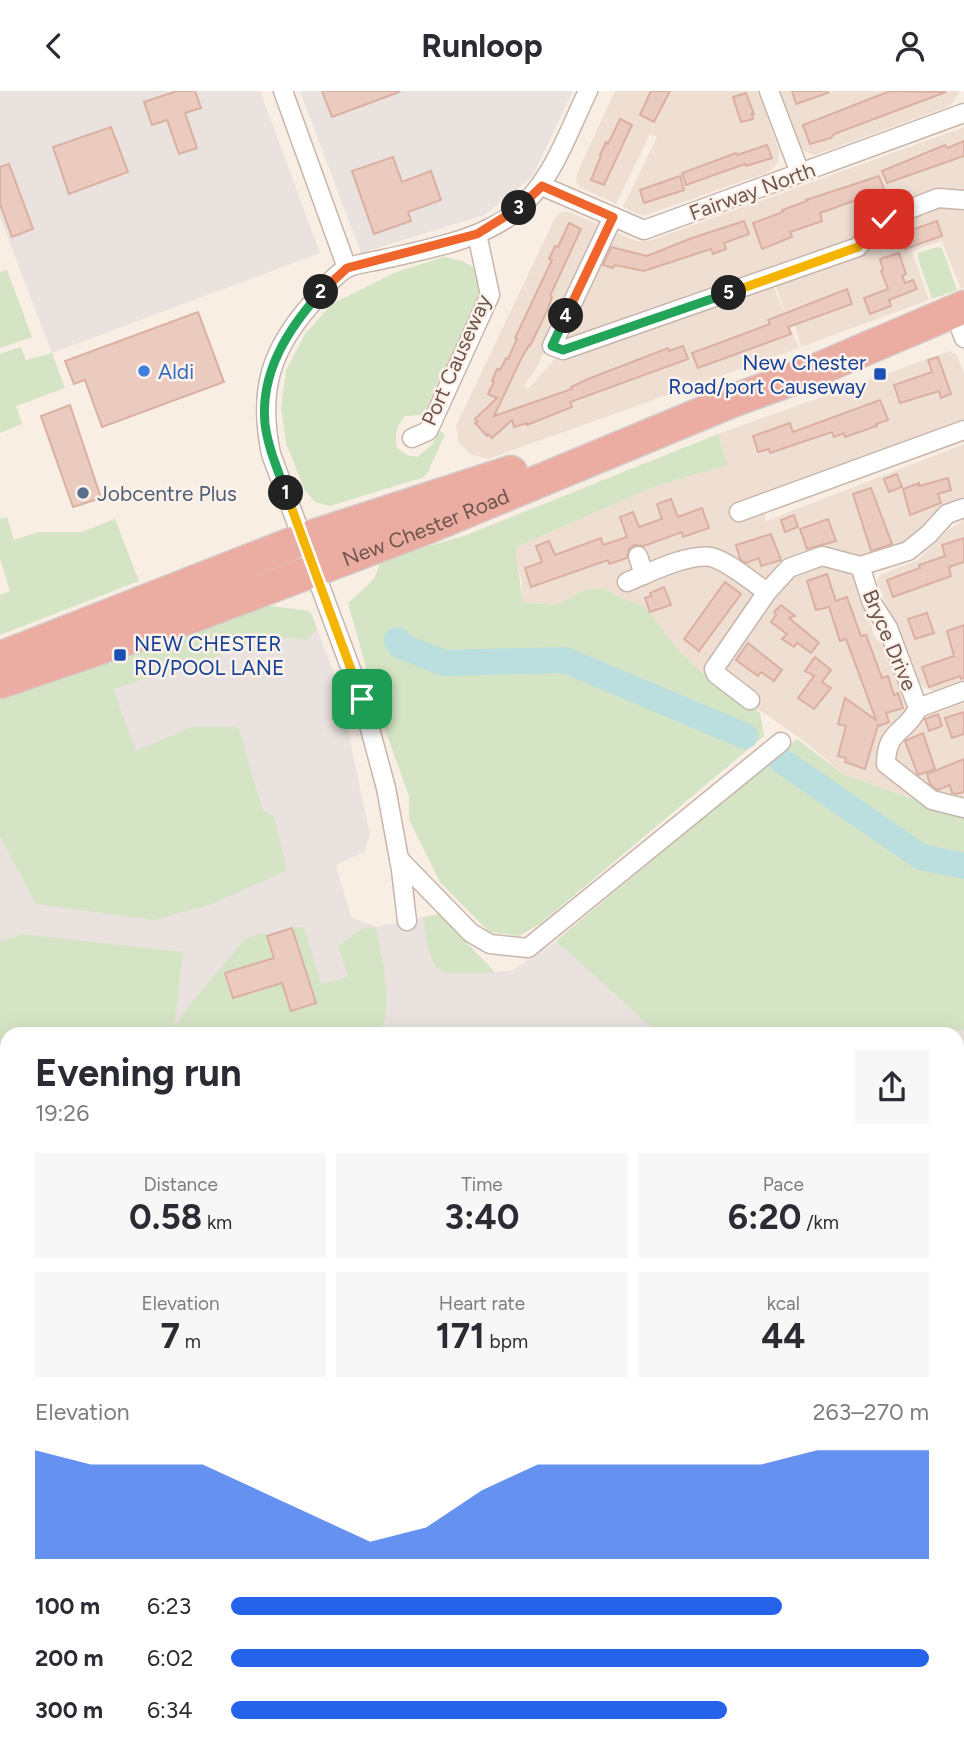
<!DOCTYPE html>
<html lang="en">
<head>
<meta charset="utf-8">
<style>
  :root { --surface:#fff; --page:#f7f7f7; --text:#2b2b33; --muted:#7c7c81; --accent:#2563eb }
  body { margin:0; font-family:Figtree,sans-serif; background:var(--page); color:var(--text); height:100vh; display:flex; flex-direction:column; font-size:26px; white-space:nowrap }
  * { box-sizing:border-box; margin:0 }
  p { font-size:23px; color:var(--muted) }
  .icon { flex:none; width:38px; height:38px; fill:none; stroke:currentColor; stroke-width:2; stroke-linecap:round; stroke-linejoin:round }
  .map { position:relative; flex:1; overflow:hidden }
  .sheet { position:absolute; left:0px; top:936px; width:964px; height:726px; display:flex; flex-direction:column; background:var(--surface); border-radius:21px 21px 0 0; box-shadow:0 7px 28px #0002 }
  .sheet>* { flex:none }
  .pin { position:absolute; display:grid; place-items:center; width:60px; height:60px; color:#fff; margin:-30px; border-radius:14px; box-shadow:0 4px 10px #0006 }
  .km { position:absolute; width:35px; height:35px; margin:-18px; border-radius:50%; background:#222; color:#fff; font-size:19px; line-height:35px; text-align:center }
  .round { display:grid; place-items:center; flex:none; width:74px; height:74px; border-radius:0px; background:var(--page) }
  .head { display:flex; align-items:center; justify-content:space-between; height:119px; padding:0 35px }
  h1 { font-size:38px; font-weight:700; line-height:52px }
  .metrics { display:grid; grid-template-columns:repeat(3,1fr); gap:10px; height:119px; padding:7px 35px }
  .metrics div { display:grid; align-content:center; border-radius:0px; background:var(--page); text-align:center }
  .metrics b { font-size:35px; font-weight:700 }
  .metrics small { font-size:19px; font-weight:400 }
  .metrics p { font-size:19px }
  .chart { height:196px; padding:14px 35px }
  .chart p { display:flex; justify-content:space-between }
  .chart svg { width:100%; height:126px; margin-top:7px; fill:var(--accent); opacity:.7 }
  ul { padding:0 35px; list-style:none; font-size:23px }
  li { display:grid; grid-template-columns:112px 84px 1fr; align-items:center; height:52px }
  li i { height:18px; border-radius:9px; background:var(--accent) }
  header { display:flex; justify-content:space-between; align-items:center; height:91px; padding:0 35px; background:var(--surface); font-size:32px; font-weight:700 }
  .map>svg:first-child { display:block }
  .residential { fill:#efdfd3 }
  .industrial { fill:#e9e2de; fill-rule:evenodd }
  .green { fill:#d5e4c4 }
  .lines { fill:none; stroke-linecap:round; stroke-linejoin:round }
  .river { stroke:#bbdedf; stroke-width:26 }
  .building { fill:#ebcbbf; stroke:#dbb0a2; stroke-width:2 }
  .street-casing { stroke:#c8b5ac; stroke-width:21 }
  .highway-casing { stroke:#d4ccca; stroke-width:35 }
  .street { stroke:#fff; stroke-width:18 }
  .highway { stroke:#ebaca2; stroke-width:32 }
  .split-1-casing { stroke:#fff; stroke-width:14 }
  .split-2-casing { stroke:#fff; stroke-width:14 }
  .split-3-casing { stroke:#fff; stroke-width:14 }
  .split-4-casing { stroke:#fff; stroke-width:14 }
  .split-5-casing { stroke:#fff; stroke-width:14 }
  .split-6-casing { stroke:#fff; stroke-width:14 }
  .split-1 { stroke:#f5b400; stroke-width:9 }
  .split-2 { stroke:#22a559; stroke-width:9 }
  .split-3 { stroke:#f0652b; stroke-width:9 }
  .split-4 { stroke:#f0652b; stroke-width:9 }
  .split-5 { stroke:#22a559; stroke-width:9 }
  .split-6 { stroke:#f5b400; stroke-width:9 }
  .shop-dot { fill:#3f7fe0; stroke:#fcf2e9; stroke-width:2.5 }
  .transit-dot { fill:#1a4fb4; stroke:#fcf2e9; stroke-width:2.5 }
  .service-dot { fill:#5c6f8a; stroke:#fcf2e9; stroke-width:2.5 }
  .labels { text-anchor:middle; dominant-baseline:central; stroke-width:5; stroke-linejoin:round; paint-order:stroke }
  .street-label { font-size:21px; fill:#6e554d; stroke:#fcf2e9 }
  .transit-label { font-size:21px; fill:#164399; stroke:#fcf2e9; text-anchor:end }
  .shop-label { font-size:21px; fill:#366cbe; stroke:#fcf2e9; text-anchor:start }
  .service-label { font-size:21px; fill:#4e5e75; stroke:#fcf2e9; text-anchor:start }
</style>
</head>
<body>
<header><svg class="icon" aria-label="back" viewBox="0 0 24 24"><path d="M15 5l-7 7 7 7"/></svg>Runloop<svg class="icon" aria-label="person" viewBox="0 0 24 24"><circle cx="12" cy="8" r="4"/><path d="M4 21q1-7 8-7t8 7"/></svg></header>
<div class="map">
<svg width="964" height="1662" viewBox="0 0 964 1662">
  <rect width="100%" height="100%" fill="#f9eee4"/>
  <!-- residential -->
  <g class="residential">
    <path d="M615,0H758L779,59L778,72L769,81L643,125L623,116L657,46L650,43L616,113L579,96L576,90L577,82Z"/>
    <path d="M779,0H959V2L950,15L815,64L804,60L800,55Z"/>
    <path d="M964,36V103L944,100L850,153L564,250L612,139L638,151L652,149Z"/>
    <path d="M928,115L964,117V197L961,198L942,150L912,160L929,209L801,256L794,232L785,221L774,191L776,190L778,194L786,191L785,187L885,138L886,140L898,136L896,129Z"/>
    <path d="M562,121H569L604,136L535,280L524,294L528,298L555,268L772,192L799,257L488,368L472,364L459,352L456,335L556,125Z"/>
    <path d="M950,260L957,264L964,282V332L742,412L751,427L764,422L766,430L964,353V406L943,416L905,452L862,466L834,460L806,463L781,475L764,491L722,463L699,460L664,472L653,473L647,468L644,460L633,463L634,480L623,488L627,497L699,471L716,476L750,499L772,510L793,487L804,479L818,475L832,476L845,480L857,488L875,547L885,553L910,618L902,630L894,635L885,647L880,662L884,678L915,708L843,683L809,654L741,606L704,583L678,559L645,515L623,508L603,497L585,499L556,514L522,511V490L515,470L516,456L656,395L728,374L718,343Z"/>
    <path d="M964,429V592L936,601L918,594L877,490L880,484L918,469L948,439Z"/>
    <path d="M964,612V703L963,708L953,707L930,701L895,675V652L918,629Z"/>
  </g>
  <!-- industrial -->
  <g class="industrial">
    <path d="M0,0H260L320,162L52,262L0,126Z"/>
    <path d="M300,0H573L532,86L484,124L361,162Z"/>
    <path d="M310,520L338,592L370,744L364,761L336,774L351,826L376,836L439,823L495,881L513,879L556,850L743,694L964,854V1662H0V600ZM7,943H957V1656H7Z"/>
  </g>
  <!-- green -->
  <g class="green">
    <path d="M937,156L942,157L957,199L932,208L918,168V162Z"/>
    <path d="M444,166L462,170L473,176L480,202L423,324L405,325C395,336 395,344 397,357L407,364L417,366L432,354L440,340L445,343L428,381L424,386L330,415L315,411L304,398L286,352L281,316L286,279L305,243L332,213L396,181Z"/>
    <path d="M7,179L32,246L0,257V181Z"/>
    <path d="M21,256L26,269L52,262L65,297L16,315L22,333L0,342V263Z"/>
    <path d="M718,343L728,374L656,395L516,456C515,475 522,492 522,511L556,514L585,499L603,497L623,508L645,515L678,559L704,583L741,606L760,622L764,645L540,833L519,845L489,841L440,791L409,729V705L378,619L348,512L374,488L382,468L464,445Z"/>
    <path d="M7,426L14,449L38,441H82L115,428L139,490L0,544V504L10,500L0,468V428Z"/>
    <path d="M254,513L310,520L317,538L306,549L261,544L218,565L113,598L136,660L192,636H238L263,720L274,726L287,779L212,813L154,829L36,813L0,745V600Z"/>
    <path d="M797,648L843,683L964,726V938L946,943H659L556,850Z"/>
    <path d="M439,823L495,882H446C427,876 427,844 423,826Z"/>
    <path d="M304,836L321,893L348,886L338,855L362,838L376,836C382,872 394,909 380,943H7V1090H0V851L22,843L183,861L174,936L192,911L245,848L265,842L276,875L263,870L225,882L281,888L291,920L316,912L292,837Z"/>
    <path d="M957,1308L964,1314V1548L957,1556Z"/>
    <path d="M964,1600V1662H909L915,1656H957V1607Z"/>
    <path d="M513,1656H751L759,1662H521Z"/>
  </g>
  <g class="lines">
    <!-- river -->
    <g class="river">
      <path d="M397,549L401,555L444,572L565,569L745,645"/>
      <path d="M782,670L921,766L964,775"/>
    </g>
  </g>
  <!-- building -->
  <g class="building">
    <path d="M177,0H195L201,17L185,22L197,57L179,63L167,29L152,34L144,11Z"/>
    <path d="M322,0H398L399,1L332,26Z"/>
    <path d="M651,0H670L654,31L640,24Z"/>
    <path d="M792,0H827L828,2L796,13Z"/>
    <path d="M890,0L946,1L834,43L831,47L810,53L803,34Z"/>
    <path d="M746,2L754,23H752L753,28L741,31L733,6Z"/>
    <path d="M620,28L632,34L604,94L591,89L601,65L600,64L606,51L608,53Z"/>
    <path d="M111,36L128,81L69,103L53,56Z"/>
    <path d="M964,50V65L887,92L882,80L945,54L947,57Z"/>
    <path d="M767,54L772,67L746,75L745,73L686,94L682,82L736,62L737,64Z"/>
    <path d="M393,66L402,91L431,80L441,109L408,121L411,130L374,143L352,80Z"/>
    <path d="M9,73L33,138L12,146L0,113V76Z"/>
    <path d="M680,85L684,99L644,112L640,99Z"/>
    <path d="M879,85L887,106L861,115L859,108L820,122L822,130L790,141L792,146L762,158L753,132L783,121L782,119L807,110L806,109Z"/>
    <path d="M744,130L749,143L724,152L726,158L713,163L711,158L644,180L615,174L613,177L603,174L611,156L647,165L692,147Z"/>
    <path d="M937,130L942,145L905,158L900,143Z"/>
    <path d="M569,132L581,138L550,205L552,206L547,220L530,255L529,254L522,266L494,325L572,298L571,296L588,288L668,257L669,260L683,255L688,268L570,311L572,316L527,334V332L514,336L512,329L492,347L488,343L487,345L475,332L478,331L475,328L497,307L488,303L494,291L492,290L497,278L500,279L506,267L508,268L517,248L515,247L552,169L549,168L555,155L558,156Z"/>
    <path d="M899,162L906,183L902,185L905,192L913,189L917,198L889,209L891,215L870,223L864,207L888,198L881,180L883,179L880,168Z"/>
    <path d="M847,198L852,213L788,236L791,243L698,277L692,262L770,233L768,229Z"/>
    <path d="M198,221L224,291L102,336L85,289L74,293L65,270Z"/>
    <path d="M938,266L951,303L941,307L939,300L900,312L894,294L932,281L928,269Z"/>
    <path d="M880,309L888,329L876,333L877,335L845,346L844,342L834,346L832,341L770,362L769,358L758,361L753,345L790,332L793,341Z"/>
    <path d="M70,314L101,407L73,416L41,325Z"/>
    <path d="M897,383L902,396L889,401L884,388Z"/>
    <path d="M948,387L951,399L938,403L941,412L910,424L903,398L919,392V395Z"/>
    <path d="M871,397L892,453L871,460L853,403Z"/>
    <path d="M671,408L678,426L702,417L709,437L683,446L682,441L644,455L634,454L629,458L627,467L609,473L608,469L531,496L525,477L542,471L536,455L549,450L555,464L601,447L603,454L627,446L620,426L633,421L639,436L662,428L657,413Z"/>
    <path d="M794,424L798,436L785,441L781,429Z"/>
    <path d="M828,428L836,450L807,458L800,438Z"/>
    <path d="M771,443L781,469L761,475L759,467L746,472L740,468L736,454Z"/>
    <path d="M964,447V471L949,476L951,485L893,506L887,489L920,477L919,474L945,465L942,454Z"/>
    <path d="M827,483L836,510L847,506L861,545L866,544L882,587L888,585L894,604L898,602L903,617L886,622L889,631L879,635L878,634L865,678L845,671L846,667L838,665L846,635L838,633L845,607L876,629L846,548L840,550L829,516L816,519L807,490Z"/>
    <path d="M725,491L741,503L699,560L684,548Z"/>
    <path d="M664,496L671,514L650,521L645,507L651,505L650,502Z"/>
    <path d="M781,514L795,525L789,527L819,552L811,562L797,552L794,556L782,548L787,543L771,531L776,524L774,521Z"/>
    <path d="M927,522L934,542L915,548L908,528Z"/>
    <path d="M964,534V587L961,588L960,585L929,596L922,576L954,565L947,540Z"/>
    <path d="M748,552L782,579L774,590L761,581L758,585L736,569Z"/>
    <path d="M815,566L831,579L822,591L831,597L814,618L798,607L814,585L805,580Z"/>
    <path d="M964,621V643L952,647L945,627Z"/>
    <path d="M938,623L942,635L929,640L925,628Z"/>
    <path d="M923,642L935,678L918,684L905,650Z"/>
    <path d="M964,668V701L956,703L952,702L950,694L937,699L930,693L927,683Z"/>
    <path d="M292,837L316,912L291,920L282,892L233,907L225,882L274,867L267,845Z"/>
  </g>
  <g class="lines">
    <!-- street casing -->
    <g class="street-casing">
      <g id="street">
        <path d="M283,0L347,177"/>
        <path d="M769,0L800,82"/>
        <path d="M542,95L644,139L964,22"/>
        <path d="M613,126L552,255L563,259L858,156L884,128L938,107L964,109"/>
        <path d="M954,220L964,247"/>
        <path d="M412,347L428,340L490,204L477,143"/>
        <path d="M739,421L964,339"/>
        <path d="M638,465L644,484"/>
        <path d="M860,475L872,512L888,537L918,617"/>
        <path d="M627,491C648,482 689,462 711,466C728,470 752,491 767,501L789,477L822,465L860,475L908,460L929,443L947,423L964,417"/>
        <path d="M750,609L716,583L714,578L767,501"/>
        <path d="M918,617C906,643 886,638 886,673L932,709L964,717"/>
        <path d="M918,617L964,600"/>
        <path d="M399,768L471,842L490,853L528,857L781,651"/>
        <path d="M407,830L401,779L386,697L362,608L271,363C258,300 270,259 313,211C322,200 334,184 347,177C357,172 373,171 384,168C427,158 478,150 514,122C552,92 567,43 588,0"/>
      </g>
    </g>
    <!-- highway casing -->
    <g class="highway-casing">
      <g id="highway">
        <path d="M0,567L304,448L511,381"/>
        <path id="s1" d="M0,591L188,527L426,437L732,310L809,282L964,216"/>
      </g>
    </g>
    <!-- street -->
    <use href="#street" class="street"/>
    <!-- highway -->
    <use href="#highway" class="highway"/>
  </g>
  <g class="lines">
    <!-- split-1 casing -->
    <g class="split-1-casing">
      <path id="split-1" d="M286,402L362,608"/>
    </g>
    <!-- split-2 casing -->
    <g class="split-2-casing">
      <path id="split-2" d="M286,402C278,379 268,357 265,333C260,281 288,238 321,201"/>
    </g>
    <!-- split-3 casing -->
    <g class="split-3-casing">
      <path id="split-3" d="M321,201L347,177L477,143L519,117"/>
    </g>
    <!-- split-4 casing -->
    <g class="split-4-casing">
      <path id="split-4" d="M519,117L542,95L613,126L566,225"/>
    </g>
    <!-- split-5 casing -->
    <g class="split-5-casing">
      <path id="split-5" d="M566,225L552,255L563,259L729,202"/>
    </g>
    <!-- split-6 casing -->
    <g class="split-6-casing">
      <path id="split-6" d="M729,202L858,156L884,128"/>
    </g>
    <!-- split-1 -->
    <use href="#split-1" class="split-1"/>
    <!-- split-2 -->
    <use href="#split-2" class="split-2"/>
    <!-- split-3 -->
    <use href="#split-3" class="split-3"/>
    <!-- split-4 -->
    <use href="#split-4" class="split-4"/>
    <!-- split-5 -->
    <use href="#split-5" class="split-5"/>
    <!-- split-6 -->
    <use href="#split-6" class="split-6"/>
  </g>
  <!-- markers -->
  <circle class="shop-dot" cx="144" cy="280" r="7"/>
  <g class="transit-dot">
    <rect x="873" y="276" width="14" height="14" rx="3.5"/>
    <rect x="113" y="557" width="14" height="14" rx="3.5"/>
  </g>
  <circle class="service-dot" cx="83" cy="402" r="7"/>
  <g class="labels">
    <!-- street labels -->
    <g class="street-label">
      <text transform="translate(752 100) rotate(-20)">Fairway North</text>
      <text transform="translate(456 269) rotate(-66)">Port Causeway</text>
      <text stroke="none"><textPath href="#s1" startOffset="453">New Chester Road</textPath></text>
      <text transform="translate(890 549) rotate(67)">Bryce Drive</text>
    </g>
    <!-- transit labels -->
    <g class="transit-label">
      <text x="866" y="271">New Chester<tspan x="866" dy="24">Road/port Causeway</tspan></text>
      <text x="134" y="552" text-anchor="start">NEW CHESTER<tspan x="134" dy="24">RD/POOL LANE</tspan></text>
    </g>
    <!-- shop labels -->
    <g class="shop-label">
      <text x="158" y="280">Aldi</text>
    </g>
    <!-- service labels -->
    <g class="service-label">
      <text x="97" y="402">Jobcentre Plus</text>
    </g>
  </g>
</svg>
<div class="pin" style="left:362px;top:608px;background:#1e9e55"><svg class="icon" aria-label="arrive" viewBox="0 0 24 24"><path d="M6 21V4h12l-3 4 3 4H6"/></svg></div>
<div class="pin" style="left:884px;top:128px;background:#d93025"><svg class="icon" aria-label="check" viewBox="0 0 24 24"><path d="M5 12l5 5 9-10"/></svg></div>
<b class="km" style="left:286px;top:402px">1</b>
<b class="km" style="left:321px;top:201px">2</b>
<b class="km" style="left:519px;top:117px">3</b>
<b class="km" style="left:566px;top:225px">4</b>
<b class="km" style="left:729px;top:202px">5</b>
<section class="sheet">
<div class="head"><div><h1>Evening run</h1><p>19:26</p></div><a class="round"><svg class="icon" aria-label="share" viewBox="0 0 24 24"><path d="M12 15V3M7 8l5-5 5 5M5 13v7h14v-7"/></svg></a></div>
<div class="metrics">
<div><p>Distance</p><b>0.58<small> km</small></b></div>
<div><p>Time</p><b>3:40</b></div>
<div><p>Pace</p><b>6:20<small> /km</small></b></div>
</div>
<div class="metrics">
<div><p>Elevation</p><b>7<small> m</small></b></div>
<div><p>Heart rate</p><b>171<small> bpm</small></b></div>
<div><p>kcal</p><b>44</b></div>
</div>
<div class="chart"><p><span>Elevation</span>263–270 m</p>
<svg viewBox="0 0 160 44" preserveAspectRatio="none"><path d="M0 44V6L10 11L20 11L30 11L40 20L50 29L60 38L70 33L80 20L90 11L100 11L110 11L120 11L130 11L140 6L150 6L160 6V44z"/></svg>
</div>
<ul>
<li><b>100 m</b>6:23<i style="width:79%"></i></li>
<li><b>200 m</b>6:02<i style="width:100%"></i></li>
<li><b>300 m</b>6:34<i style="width:71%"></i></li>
</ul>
</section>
</div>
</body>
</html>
